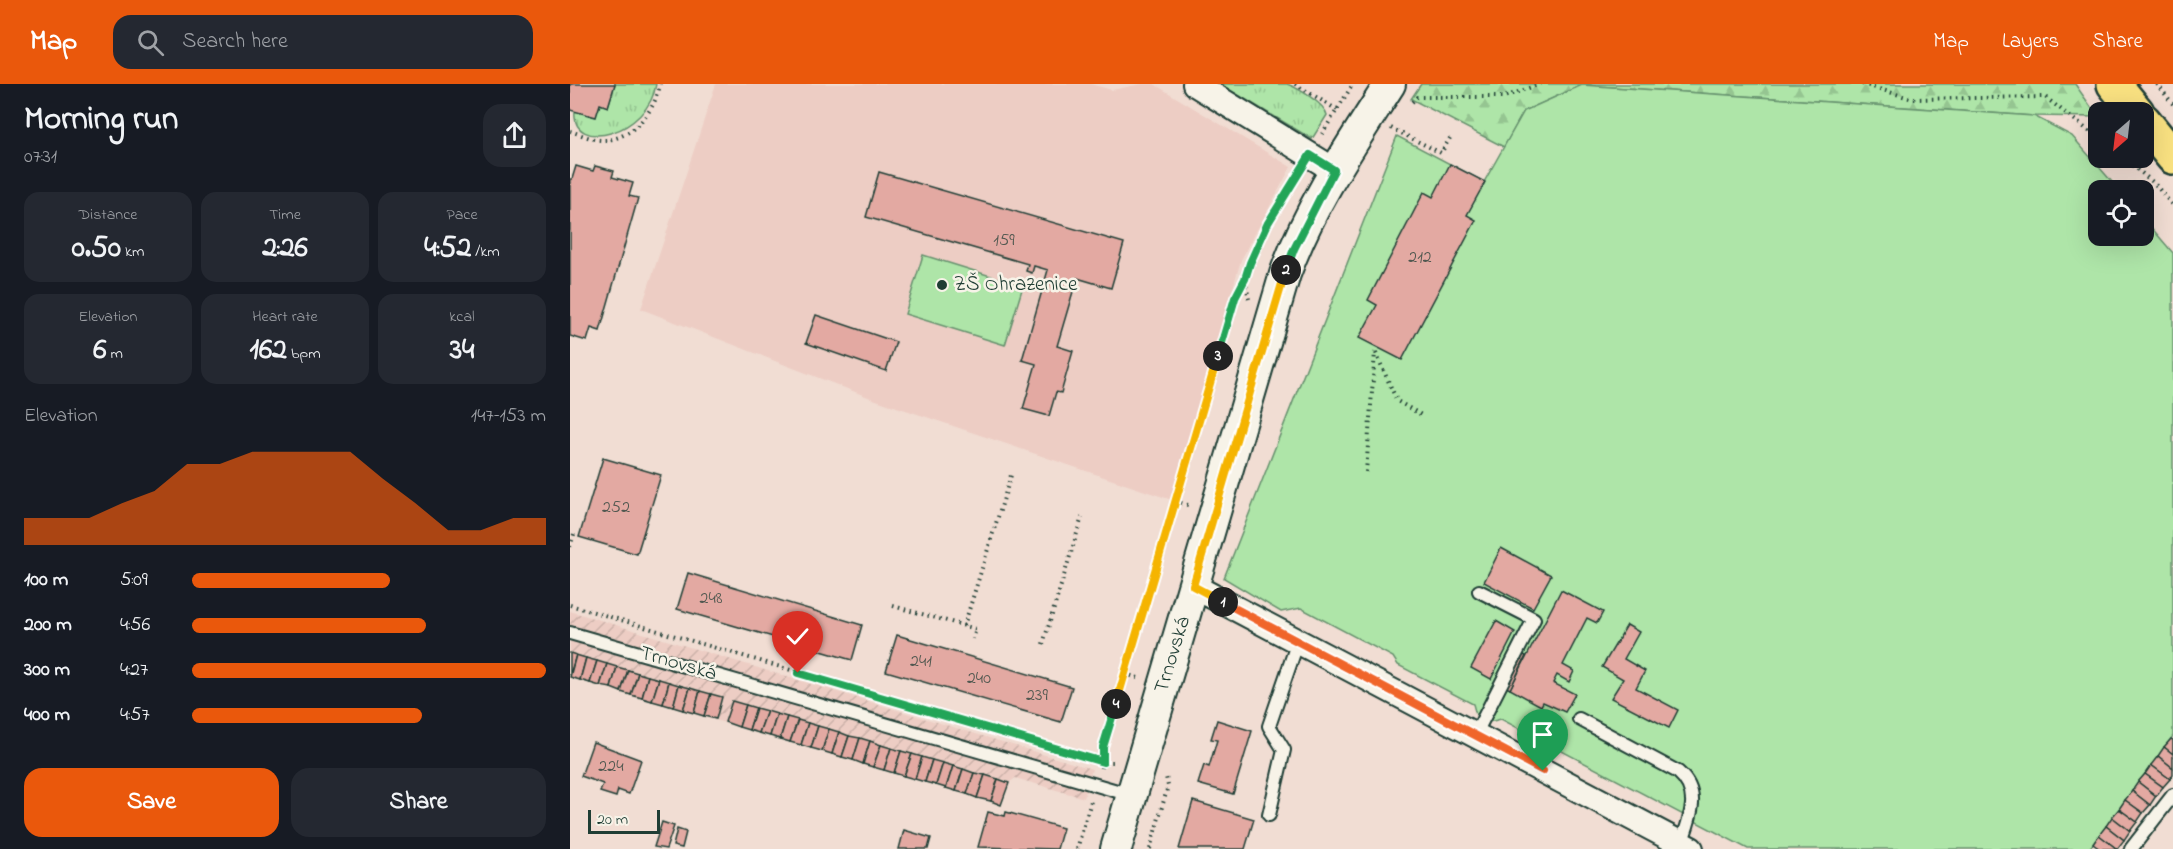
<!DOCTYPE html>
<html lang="en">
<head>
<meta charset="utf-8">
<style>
  :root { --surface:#171b24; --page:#242831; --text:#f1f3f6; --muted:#9ea1a6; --accent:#ea580c }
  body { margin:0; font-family:"Indie Flower",sans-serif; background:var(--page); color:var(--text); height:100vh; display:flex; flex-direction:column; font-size:22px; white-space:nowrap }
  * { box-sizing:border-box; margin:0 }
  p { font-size:20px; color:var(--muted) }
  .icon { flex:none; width:33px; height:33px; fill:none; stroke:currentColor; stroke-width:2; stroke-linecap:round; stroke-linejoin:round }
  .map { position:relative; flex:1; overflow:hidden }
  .panel { display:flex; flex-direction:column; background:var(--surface); width:570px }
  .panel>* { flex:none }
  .needle { width:39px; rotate:208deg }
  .tools { position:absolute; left:1518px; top:18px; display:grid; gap:12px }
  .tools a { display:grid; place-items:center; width:66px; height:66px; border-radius:12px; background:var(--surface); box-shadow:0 6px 24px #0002; font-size:30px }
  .scale { position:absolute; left:18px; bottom:15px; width:72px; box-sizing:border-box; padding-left:6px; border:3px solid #1f3d34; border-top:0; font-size:16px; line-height:21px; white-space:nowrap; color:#1f3d34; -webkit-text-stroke:4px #f7f3e8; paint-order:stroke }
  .pin { position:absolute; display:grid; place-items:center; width:51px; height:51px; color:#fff; margin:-62px -26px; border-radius:50% 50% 50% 0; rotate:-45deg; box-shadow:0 0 6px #0007 }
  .pin .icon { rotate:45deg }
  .km { position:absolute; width:30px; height:30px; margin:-15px; border-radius:50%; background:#222; color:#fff; font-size:16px; line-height:30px; text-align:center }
  .round { display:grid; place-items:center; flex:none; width:63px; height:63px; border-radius:18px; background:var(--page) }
  .headline { display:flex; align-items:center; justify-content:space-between; height:102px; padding:0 24px }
  h1 { font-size:33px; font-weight:700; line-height:45px }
  .figures { display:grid; grid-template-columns:repeat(3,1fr); gap:9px; height:102px; padding:6px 24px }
  .figures div { display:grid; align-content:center; border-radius:15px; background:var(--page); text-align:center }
  .figures b { font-size:30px; font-weight:700 }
  .figures small { font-size:16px; font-weight:400 }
  .figures p { font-size:16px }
  .chart { height:168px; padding:12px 24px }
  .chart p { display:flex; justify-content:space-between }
  .chart svg { width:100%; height:108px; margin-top:6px; fill:var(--accent); opacity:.7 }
  .cta { display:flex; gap:12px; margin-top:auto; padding:12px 24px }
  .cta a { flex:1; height:69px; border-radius:18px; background:var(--accent); color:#fff; font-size:24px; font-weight:700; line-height:69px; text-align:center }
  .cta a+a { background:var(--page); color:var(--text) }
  ul { padding:0 24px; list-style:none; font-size:20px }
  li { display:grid; grid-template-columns:96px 72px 1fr; align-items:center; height:45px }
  li i { height:15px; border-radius:8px; background:var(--accent) }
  header { display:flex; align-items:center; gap:36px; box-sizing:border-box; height:84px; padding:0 30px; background:var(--accent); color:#fff }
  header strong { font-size:28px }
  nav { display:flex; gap:33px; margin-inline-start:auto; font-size:21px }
  .search { width:420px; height:54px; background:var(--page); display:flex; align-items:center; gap:15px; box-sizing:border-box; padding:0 21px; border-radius:18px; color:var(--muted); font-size:22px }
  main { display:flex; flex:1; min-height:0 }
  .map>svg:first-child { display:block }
  .built { fill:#edcdc4 }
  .industrial { fill:url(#industrial-furrows) }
  .grass { fill:url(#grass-tufts); stroke:#66916e; stroke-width:1.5 }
  .forest { fill:url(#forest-firs); stroke:#66916e; stroke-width:1.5 }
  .park { fill:#aee5a8; stroke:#66916e; stroke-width:1.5 }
  .building { fill:#e3a9a2; stroke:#1f3d34; stroke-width:1.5 }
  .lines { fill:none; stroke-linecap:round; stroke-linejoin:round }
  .service-casing { stroke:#1f3d34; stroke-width:16 }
  .minor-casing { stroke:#1f3d34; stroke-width:28 }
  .tertiary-casing { stroke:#1f3d34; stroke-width:34 }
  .primary-casing { stroke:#1f3d34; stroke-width:38 }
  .path { stroke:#1f3d34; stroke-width:4; stroke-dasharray:1.5 4.5; stroke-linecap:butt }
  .service { stroke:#f7f3e8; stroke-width:12 }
  .minor { stroke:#f7f3e8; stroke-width:24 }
  .tertiary { stroke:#f7f3e8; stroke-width:30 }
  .primary { stroke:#f9e181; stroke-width:33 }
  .split-1-casing { stroke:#fff; stroke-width:12 }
  .split-2-casing { stroke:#fff; stroke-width:12 }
  .split-3-casing { stroke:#fff; stroke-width:12 }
  .split-4-casing { stroke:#fff; stroke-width:12 }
  .split-5-casing { stroke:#fff; stroke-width:12 }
  .split-1 { stroke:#f0652b; stroke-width:8 }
  .split-2 { stroke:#f5b400; stroke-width:8 }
  .split-3 { stroke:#22a559; stroke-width:8 }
  .split-4 { stroke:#f5b400; stroke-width:8 }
  .split-5 { stroke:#22a559; stroke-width:8 }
  .poi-dot { fill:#1f3d34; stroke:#f7f3e8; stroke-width:2 }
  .labels { text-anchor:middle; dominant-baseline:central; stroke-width:5; stroke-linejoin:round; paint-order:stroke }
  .number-label { font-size:18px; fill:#505850 }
  .poi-label { font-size:21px; fill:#1f3d34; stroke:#f7f3e8; text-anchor:start }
  .street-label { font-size:21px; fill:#1f3d34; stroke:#f7f3e8 }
</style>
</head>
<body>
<header>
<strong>Map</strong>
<div class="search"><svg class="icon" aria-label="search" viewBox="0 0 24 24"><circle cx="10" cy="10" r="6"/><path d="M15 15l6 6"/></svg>Search here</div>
<nav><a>Map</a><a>Layers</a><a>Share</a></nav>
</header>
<main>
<section class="panel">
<div class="headline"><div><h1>Morning run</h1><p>07:31</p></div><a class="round"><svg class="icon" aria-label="share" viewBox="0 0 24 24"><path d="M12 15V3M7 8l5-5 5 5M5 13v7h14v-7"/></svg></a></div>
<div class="figures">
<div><p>Distance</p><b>0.50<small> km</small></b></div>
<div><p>Time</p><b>2:26</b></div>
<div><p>Pace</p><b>4:52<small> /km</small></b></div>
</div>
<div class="figures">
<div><p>Elevation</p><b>6<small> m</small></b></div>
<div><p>Heart rate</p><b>162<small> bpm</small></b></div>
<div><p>kcal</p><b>34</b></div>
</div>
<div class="chart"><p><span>Elevation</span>147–153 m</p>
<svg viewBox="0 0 160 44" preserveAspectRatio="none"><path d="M0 44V33L10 33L20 33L30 27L40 22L50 11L60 11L70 6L80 6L90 6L100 6L110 17L120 27L130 38L140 38L150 33L160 33V44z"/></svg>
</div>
<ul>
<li><b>100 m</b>5:09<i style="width:56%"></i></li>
<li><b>200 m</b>4:56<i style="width:66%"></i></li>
<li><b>300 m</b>4:27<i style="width:100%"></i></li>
<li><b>400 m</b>4:57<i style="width:65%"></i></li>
</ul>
<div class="cta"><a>Save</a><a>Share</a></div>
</section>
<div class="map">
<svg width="1603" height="765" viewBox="0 0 1603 765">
  <defs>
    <pattern id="industrial-furrows" width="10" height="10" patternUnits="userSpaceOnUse" patternTransform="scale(1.5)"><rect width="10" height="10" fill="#edcdc4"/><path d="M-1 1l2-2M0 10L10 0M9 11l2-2" fill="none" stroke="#cbb1a9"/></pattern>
    <pattern id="grass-tufts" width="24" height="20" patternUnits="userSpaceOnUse" patternTransform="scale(1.5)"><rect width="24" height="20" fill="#aee5a8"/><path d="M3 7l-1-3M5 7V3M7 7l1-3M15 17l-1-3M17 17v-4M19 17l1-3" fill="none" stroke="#95c591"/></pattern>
    <pattern id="forest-firs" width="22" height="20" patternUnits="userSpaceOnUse" patternTransform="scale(1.5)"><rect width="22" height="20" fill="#aee5a8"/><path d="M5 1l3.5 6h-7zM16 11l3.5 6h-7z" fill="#95c591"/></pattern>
  </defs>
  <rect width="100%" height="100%" fill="#f1ddd3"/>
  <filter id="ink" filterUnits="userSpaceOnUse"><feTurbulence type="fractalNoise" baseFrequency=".0167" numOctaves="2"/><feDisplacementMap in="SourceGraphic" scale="12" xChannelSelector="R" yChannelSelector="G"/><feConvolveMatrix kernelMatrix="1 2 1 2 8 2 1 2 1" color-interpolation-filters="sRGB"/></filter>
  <g filter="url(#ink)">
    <!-- built -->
    <path class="built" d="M146,0H520L542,6L572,0H584L721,83L671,176L602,416L306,316L71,225Z"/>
    <!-- industrial -->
    <path class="industrial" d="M0,527L522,685L514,714L445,694L439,699L431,721L0,593Z"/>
    <!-- grass -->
    <g class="grass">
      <path d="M45,0H86C79,50 1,71 5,27L30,20L38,22Z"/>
      <path d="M650,0C665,0 706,0 717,0C728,4 755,20 757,31L742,55Z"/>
    </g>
    <!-- forest -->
    <path class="forest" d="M851,0H1505L1528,33L1464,32L1012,1L954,27L934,63L841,15Z"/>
    <!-- park -->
    <g class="park">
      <path d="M1012,1L1464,32L1502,52L1549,106H1528V152H1574V135L1603,169V652L1519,765H1178L931,635L919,638L906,631L903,620L828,581L823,573L731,524L711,528L654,494L827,52L914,98L954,27Z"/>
      <path d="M353,171L453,202L435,261L335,230Z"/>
    </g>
    <!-- building -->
    <g class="building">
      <path d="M0,0H45L38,23L30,20L26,33L0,26Z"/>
      <path d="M880,80L915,98L897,131L906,136L832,276L789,254L807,221L798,216L854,108L863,113Z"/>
      <path d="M6,82L23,87L25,82L44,87L42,93L63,99L59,112L68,114L30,247L21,244L17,257L0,252V95H2Z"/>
      <path d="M309,88L554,159L541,204L507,194L487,262L503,267L491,309L486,308L479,332L453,325L466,280L452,276L478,186L464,182L462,189L456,187L458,180L296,133Z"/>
      <path d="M246,231L326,258L316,287L236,259Z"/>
      <path d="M33,374L91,391L67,470L9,453Z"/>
      <path d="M931,464L981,491L963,524L914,498Z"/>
      <path d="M118,489L292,541L282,576L107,525Z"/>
      <path d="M991,506L1033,528L1027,539L1017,534L993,581L1004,587L999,598L987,591L983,599L1005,610L995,628L973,618L971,622L940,605Z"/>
      <path d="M926,537L945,548L921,595L901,584Z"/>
      <path d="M1057,541L1069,548L1054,575L1075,587L1066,604L1108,626L1099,644L1041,614L1053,595L1032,583Z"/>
      <path d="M327,551L502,603L491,638L316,587Z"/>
      <path d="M0,569L6,571L0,591Z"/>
      <path d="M949,569L956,572L940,605L932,601Z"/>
      <path d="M6,571L16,574L10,596L0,593Z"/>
      <path d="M16,574L27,577L20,599L10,596Z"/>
      <path d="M27,577L37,580L30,602L20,599Z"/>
      <path d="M37,580L47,583L41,604L30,602Z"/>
      <path d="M47,583L58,586L51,608L41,604Z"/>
      <path d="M58,586L68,589L61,611L51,608Z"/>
      <path d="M68,589L78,592L72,614L61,611Z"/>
      <path d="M78,592L89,595L82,617L72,614Z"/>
      <path d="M89,595L99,598L93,620L82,617Z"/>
      <path d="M99,598L109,601L103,623L93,620Z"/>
      <path d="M109,601L120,604L113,626L103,623Z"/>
      <path d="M120,604L130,607L124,629L113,626Z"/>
      <path d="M130,607L141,610L134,632L124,629Z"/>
      <path d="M141,610L152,613L146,635L134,632Z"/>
      <path d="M162,617L176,621L169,643L155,638Z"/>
      <path d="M176,621L186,624L179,646L169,643Z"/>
      <path d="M186,624L197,627L189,649L179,646Z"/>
      <path d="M197,627L207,630L200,652L189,649Z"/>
      <path d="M207,630L217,633L210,655L200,652Z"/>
      <path d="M217,633L228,636L220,658L210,655Z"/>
      <path d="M228,636L238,639L231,661L220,658Z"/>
      <path d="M647,636L682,647L663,710L628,700L634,681L639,683L647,656L641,655Z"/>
      <path d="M238,639L248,642L241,664L231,661Z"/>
      <path d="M248,642L259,645L252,667L241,664Z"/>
      <path d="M259,645L269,648L262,670L252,667Z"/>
      <path d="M269,648L279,652L272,673L262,670Z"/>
      <path d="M279,652L290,654L283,676L272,673Z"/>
      <path d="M290,654L300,657L293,680L283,676Z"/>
      <path d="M1601,655L1603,656V670L1594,663Z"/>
      <path d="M300,657L311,661L303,683L293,680Z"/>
      <path d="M23,658L71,676L59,710L48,706L46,713L30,708L33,700L11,692Z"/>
      <path d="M311,661L321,664L314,686L303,683Z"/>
      <path d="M1594,663L1603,670V684L1588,672Z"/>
      <path d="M321,664L331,667L324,689L314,686Z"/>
      <path d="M331,667L342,670L334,692L324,689Z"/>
      <path d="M342,670L352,673L345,695L334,692Z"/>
      <path d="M1588,672L1603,684V690L1600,695L1581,681Z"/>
      <path d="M352,673L362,676L355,698L345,695Z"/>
      <path d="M362,676L373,679L366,701L355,698Z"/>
      <path d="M373,679L383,682L376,704L366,701Z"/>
      <path d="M1581,681L1600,695L1593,703L1575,690Z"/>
      <path d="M383,682L393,685L386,707L376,704Z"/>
      <path d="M393,685L404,689L397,710L386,707Z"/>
      <path d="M404,689L415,691L407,714L397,710Z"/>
      <path d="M1575,690L1593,703L1586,712L1568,698Z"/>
      <path d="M415,691L428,695L421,717L407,714Z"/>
      <path d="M428,695L439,699L431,721L421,717Z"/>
      <path d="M1568,698L1586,712L1580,721L1562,707Z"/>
      <path d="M1562,707L1580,721L1573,729L1555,716Z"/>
      <path d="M1555,716L1573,729L1567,738L1549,725Z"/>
      <path d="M623,717L684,735L675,765H609Z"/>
      <path d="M1549,725L1567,738L1560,747L1542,733Z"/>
      <path d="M418,728L435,732L436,728L493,744L487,765L408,763Z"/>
      <path d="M1542,733L1560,747L1554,756L1536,742Z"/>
      <path d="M92,738L104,742L96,765L84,763Z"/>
      <path d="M1536,742L1554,756L1547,765L1529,751Z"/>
      <path d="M107,745L116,748L112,764L103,762Z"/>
      <path d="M334,746L361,754L358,765H329Z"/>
      <path d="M1529,751L1547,765H1530L1523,760Z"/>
    </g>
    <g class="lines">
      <!-- service casing -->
      <g class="service-casing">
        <g id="service">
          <path d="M0,549L561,711"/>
          <path d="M1009,635L1108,688C1132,709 1120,733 1111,760"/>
          <path d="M905,651L964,535L909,507"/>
          <path d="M699,731L714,666L699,642L728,557"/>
          <path d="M1561,765L1603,711"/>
        </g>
      </g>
      <!-- minor casing -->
      <g class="minor-casing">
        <g id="minor">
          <path d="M625,0L764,86"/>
          <path d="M623,502L1121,765"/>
        </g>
      </g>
      <!-- tertiary casing -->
      <g class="tertiary-casing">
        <path id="tertiary" d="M546,765L715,190C740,121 781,61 820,0"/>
      </g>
      <!-- primary casing -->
      <g class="primary-casing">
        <g id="primary">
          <path d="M1544,0L1567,28"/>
          <path d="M1574,37L1603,73"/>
        </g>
      </g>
      <!-- path -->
      <g class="path">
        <path d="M725,0L769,27"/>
        <path d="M1292,0L1343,15L1475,13L1528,54"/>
        <path d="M1587,0L1603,20"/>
        <path d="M842,18L847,13H934L970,0"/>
        <path d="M821,44L871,69L880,54"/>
        <path d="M0,47C10,50 22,56 32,56C61,57 86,26 90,0"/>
        <path d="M752,50L783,0"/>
        <path d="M1553,74L1584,99L1603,122"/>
        <path d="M675,196L679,215"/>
        <path d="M806,269L827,317L853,332"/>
        <path d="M796,388L805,268"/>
        <path d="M605,417L621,422"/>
        <path d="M0,463L5,447"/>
        <path d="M0,521L533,678H544"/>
        <path d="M323,522L406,545L403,555"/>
        <path d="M394,542L442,388"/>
        <path d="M473,560L512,433"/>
        <path d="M555,590L568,594"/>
        <path d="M531,684L533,663L665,214C678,191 685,166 697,142C705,124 718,107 728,90"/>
        <path d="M507,765L521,717"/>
        <path d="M580,765L598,702L596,693"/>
      </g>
      <!-- service -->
      <use href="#service" class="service"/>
      <!-- minor -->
      <use href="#minor" class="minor"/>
      <!-- tertiary -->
      <use href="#tertiary" class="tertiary"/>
      <!-- primary -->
      <use href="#primary" class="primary"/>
    </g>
  </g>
  <g class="lines" filter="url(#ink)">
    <!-- split-1 casing -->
    <g class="split-1-casing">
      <path id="split-1" d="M653,518L973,687"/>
    </g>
    <!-- split-2 casing -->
    <g class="split-2-casing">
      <path id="split-2" d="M653,518L623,502L716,186"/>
    </g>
    <!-- split-3 casing -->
    <g class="split-3-casing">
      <path id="split-3" d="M648,272L665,214L675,195L680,179L698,139L740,71L764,86L724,165L716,186"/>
    </g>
    <!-- split-4 casing -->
    <g class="split-4-casing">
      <path id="split-4" d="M546,620L648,272"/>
    </g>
    <!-- split-5 casing -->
    <g class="split-5-casing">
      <path id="split-5" d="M228,589L533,678V663L546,620"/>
    </g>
    <!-- split-1 -->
    <use href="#split-1" class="split-1"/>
    <!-- split-2 -->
    <use href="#split-2" class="split-2"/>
    <!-- split-3 -->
    <use href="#split-3" class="split-3"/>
    <!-- split-4 -->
    <use href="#split-4" class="split-4"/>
    <!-- split-5 -->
    <use href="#split-5" class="split-5"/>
  </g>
  <!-- markers -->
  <circle class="poi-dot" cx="372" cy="201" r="6"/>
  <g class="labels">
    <!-- number labels -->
    <g class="number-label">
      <text x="434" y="157">159</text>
      <text x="850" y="174">212</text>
      <text x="46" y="424">252</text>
      <text x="141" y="515">248</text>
      <text x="351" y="578">241</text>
      <text x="409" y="595">240</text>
      <text x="467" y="612">239</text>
      <text x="41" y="683">224</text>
    </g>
    <!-- poi labels -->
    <g class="poi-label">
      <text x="384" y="201">ZŠ Ohrazenice</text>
    </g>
    <!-- street labels -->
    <g class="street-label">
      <text transform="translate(603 571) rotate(-73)">Trnovská</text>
      <text transform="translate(108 580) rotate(16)">Trnovská</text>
    </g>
  </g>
</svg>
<div class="tools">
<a><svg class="needle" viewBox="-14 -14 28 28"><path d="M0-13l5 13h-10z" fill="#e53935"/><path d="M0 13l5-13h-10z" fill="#9ea1a6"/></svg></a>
<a><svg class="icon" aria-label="locate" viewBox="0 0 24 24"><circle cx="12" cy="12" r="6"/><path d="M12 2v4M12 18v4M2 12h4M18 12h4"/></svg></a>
</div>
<div class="scale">20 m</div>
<div class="pin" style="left:973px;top:687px;background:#1e9e55"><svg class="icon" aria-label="arrive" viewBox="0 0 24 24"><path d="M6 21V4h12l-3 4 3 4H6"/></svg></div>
<div class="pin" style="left:228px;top:589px;background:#d93025"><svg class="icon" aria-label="check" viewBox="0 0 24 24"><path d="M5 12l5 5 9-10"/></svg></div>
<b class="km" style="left:653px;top:518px">1</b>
<b class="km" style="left:716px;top:186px">2</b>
<b class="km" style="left:648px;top:272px">3</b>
<b class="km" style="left:546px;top:620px">4</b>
</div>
</main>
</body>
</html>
